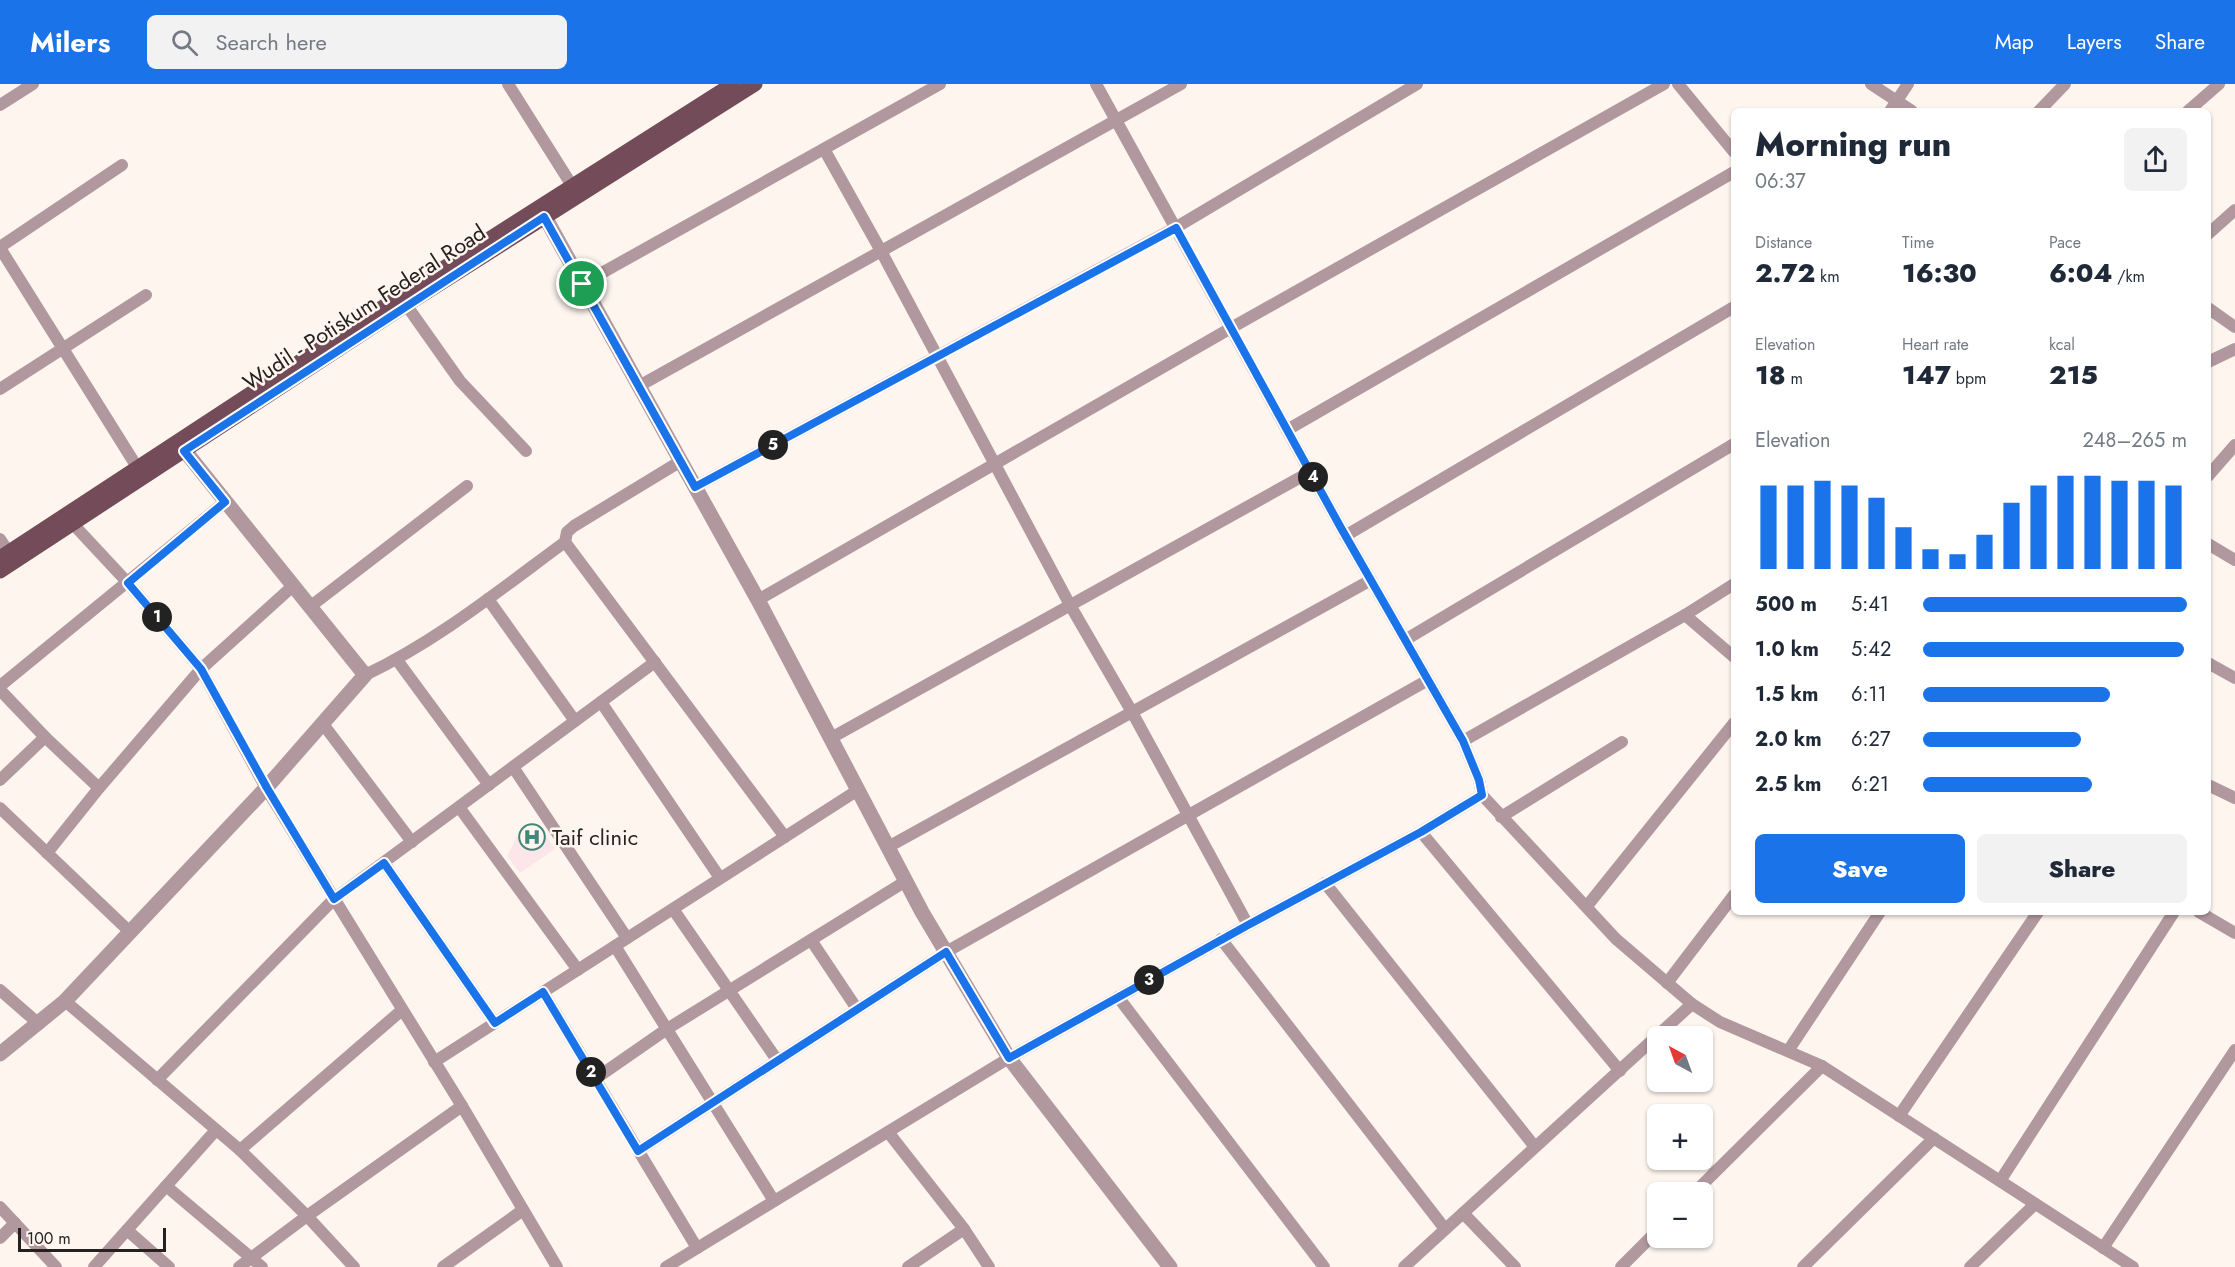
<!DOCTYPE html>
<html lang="en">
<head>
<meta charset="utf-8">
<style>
  :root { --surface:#fff; --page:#f2f2f3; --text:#1f2937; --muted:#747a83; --accent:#1a73e8 }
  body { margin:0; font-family:Jost,sans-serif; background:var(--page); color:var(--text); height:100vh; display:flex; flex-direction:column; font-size:22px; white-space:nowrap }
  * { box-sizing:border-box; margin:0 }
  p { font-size:20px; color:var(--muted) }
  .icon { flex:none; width:33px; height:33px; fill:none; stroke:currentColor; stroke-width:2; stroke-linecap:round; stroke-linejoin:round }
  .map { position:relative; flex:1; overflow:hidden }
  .details { position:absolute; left:1731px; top:24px; width:480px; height:807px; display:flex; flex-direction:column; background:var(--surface); border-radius:9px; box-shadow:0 2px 4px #0004 }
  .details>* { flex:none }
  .needle { width:39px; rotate:319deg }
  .fabs { position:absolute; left:1647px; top:942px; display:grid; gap:12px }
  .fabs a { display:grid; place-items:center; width:66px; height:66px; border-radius:9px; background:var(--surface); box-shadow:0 2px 4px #0004; font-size:30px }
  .scale { position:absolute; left:18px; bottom:15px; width:148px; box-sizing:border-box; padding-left:6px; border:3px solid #25211e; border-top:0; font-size:16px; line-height:21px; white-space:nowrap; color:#25211e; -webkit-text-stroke:4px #fdf5ee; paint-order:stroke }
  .pin { position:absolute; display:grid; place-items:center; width:51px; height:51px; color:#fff; margin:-26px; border:3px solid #fff; border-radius:50%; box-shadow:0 2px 6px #0007 }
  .km { position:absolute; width:30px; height:30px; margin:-15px; border-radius:50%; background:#222; color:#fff; font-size:16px; line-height:30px; text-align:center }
  .round { display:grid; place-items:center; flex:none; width:63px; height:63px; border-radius:9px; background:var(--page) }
  .head { display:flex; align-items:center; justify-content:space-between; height:102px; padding:0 24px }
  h1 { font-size:33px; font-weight:800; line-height:45px }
  .metrics { display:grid; grid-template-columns:repeat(3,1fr); gap:9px; height:102px; padding:6px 24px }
  .metrics div { display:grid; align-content:center }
  .metrics b { font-size:26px; font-weight:800 }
  .metrics small { font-size:16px; font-weight:400 }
  .metrics p { font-size:16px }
  .chart { height:168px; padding:12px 24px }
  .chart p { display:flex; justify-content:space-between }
  .chart svg { width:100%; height:108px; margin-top:6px; stroke:var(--accent); stroke-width:6 }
  .cta { display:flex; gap:12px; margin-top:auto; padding:12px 24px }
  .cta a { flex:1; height:69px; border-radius:9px; background:var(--accent); color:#fff; font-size:24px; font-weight:800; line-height:69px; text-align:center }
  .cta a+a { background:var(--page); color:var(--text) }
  ul { padding:0 24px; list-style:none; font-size:20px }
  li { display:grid; grid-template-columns:96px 72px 1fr; align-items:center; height:45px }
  li i { height:15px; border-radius:8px; background:var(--accent) }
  header { display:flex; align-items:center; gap:36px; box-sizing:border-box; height:84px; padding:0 30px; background:var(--accent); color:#fff }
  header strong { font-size:28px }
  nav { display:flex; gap:33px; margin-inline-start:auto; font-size:21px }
  .search { width:420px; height:54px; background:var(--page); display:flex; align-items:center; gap:15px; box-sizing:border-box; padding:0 21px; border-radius:9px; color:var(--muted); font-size:22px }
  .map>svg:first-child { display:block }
  .medical { fill:#fce6ea }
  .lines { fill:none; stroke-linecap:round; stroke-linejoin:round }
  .minor { stroke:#b1989f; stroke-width:12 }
  .tertiary { stroke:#b1989f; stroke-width:15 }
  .primary { stroke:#744b59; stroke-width:15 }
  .route-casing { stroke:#fff; stroke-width:12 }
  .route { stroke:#1a73e8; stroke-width:8 }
  .labels { text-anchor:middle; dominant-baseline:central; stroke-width:5; stroke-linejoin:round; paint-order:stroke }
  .street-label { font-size:22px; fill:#25211e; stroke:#fdf5ee }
  .poi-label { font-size:22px; fill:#25211e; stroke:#fdf5ee; text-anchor:start }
</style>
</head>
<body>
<header>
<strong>Milers</strong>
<div class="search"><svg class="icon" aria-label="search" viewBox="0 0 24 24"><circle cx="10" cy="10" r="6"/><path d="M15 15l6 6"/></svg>Search here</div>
<nav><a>Map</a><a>Layers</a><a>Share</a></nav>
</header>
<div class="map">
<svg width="2235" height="1183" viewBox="0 0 2235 1183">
  <rect width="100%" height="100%" fill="#fdf5ee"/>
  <!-- medical -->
  <path class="medical" d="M538,740L555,765L520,789L507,772L523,742Z"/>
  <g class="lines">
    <!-- minor -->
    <g class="minor">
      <path d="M508,0L576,108"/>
      <path d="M1096,0L1341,444L1463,657L1479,696L1482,711L1616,855L1692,920L1720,938L1822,982L2133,1183"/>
      <path d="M1678,0L1734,68"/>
      <path d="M1871,0L1912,27"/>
      <path d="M0,21L33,0"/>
      <path d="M1890,27L1908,0"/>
      <path d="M2039,27L2065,0"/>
      <path d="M2188,27L2219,0"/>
      <path d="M824,65L881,167L1070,521L1132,628L1248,841"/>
      <path d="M2208,150L2235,126"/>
      <path d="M0,163L122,81"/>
      <path d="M0,164L137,383"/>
      <path d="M582,200L940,0"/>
      <path d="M402,215L460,297L526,367"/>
      <path d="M2208,224L2235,243"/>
      <path d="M2208,278L2235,265"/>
      <path d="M639,302L1181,0"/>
      <path d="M0,305L146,211"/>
      <path d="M1287,346L1734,88"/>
      <path d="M2208,392L2235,361"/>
      <path d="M695,403L1175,144L1417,0"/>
      <path d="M73,440L128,499L201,585L266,704L462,1022L557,1183"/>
      <path d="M1345,452L1734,223"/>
      <path d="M0,455L9,469"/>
      <path d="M565,458L785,753"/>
      <path d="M2208,460L2235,476"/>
      <path d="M488,515L575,637"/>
      <path d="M758,516L1231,244L1664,0"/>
      <path d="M311,522L467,402"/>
      <path d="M1685,531L1734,573"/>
      <path d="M1405,556L1734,360"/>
      <path d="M397,576L489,701"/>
      <path d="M2208,579L2235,594"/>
      <path d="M365,591C437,557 501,505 565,458L567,448L574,442L681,377"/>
      <path d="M0,602L225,418"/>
      <path d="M0,606L45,653L99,704"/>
      <path d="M601,618L720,794"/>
      <path d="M323,640L412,758"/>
      <path d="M831,654L1310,388"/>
      <path d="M1463,657L1685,531L1734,500"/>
      <path d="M513,683L627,854"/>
      <path d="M0,696L45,653"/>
      <path d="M2208,701L2235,714"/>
      <path d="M459,723L578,886"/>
      <path d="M0,724L130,848"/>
      <path d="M1501,733L1622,658"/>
      <path d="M1421,748L1620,987"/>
      <path d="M888,763L1371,496"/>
      <path d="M47,769L99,704L201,585L294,501"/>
      <path d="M384,779L495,939"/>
      <path d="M1325,799L1535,1063"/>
      <path d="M1587,822L1734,639"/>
      <path d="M673,825L777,976"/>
      <path d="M2199,828L2235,849"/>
      <path d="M1221,855L1445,1145"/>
      <path d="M811,856L857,925"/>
      <path d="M615,862L774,1117"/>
      <path d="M1667,899L1734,811"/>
      <path d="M0,906L39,940"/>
      <path d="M543,908L697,1164"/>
      <path d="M1118,913L1324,1183"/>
      <path d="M65,917L240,1066L307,1132L354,1183"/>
      <path d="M1788,967L1880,828"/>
      <path d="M434,978L858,706"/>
      <path d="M595,995L667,945L906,797"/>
      <path d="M157,996L334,815L655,578"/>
      <path d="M1899,1032L2038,828"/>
      <path d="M888,1048L964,1145L989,1183"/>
      <path d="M240,1066L402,926"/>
      <path d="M638,1067L946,868L1428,596"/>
      <path d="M2000,1097L2174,828"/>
      <path d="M166,1102L262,1183"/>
      <path d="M1695,1108L1822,982"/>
      <path d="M0,1123L56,1183"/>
      <path d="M1463,1129L1515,1183"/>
      <path d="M127,1146L169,1183"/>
      <path d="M0,1154L15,1139"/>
      <path d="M2103,1164L2235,966"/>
      <path d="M94,1183L216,1046"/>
      <path d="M239,1183L307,1132L462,1022"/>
      <path d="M443,1183L523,1126"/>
      <path d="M666,1183L1009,974L1248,841L1421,748L1482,711"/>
      <path d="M908,1183L964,1145"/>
      <path d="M1404,1183L1692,920"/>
      <path d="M1621,1183L1658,1146"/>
      <path d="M1803,1183L1934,1054"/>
      <path d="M1970,1183L2035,1120"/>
    </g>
    <!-- tertiary -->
    <g class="tertiary">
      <path d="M545,133L758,516L922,828L1009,974L1170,1183"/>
      <path d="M0,970L65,917L266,704L365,591L185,367"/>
    </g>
    <!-- primary -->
    <g class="primary">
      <path d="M0,474L400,212L733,0"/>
      <path d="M0,487L406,221L755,0"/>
    </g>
  </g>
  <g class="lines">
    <!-- route casing -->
    <g class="route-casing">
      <path id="route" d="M544,133L695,403L1176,144L1341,444L1463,657L1479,696L1482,711L1421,748L1248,841L1009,974L946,868L638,1067L543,908L495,939L384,779L334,815L267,704L201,585L128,499L225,418L184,367Z"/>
    </g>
    <!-- route -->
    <use href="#route" class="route"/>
  </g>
  <!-- icons -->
  <defs>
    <g id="hospital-ring" transform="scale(1.35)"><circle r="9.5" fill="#fdf5ee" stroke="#43877b" stroke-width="1.5"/><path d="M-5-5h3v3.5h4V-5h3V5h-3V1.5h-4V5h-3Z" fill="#43877b"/></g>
  </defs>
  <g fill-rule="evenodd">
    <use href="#hospital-ring" x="532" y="753"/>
  </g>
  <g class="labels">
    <!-- street labels -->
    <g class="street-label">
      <text transform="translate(364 223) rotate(-33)">Wudil - Potiskum Federal Road</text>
    </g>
    <!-- poi labels -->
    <g class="poi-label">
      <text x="552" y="753">Taif clinic</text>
    </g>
  </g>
</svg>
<div class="fabs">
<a><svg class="needle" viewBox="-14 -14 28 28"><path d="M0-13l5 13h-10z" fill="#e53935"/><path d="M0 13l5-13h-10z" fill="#747a83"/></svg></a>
<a>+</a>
<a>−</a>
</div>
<div class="scale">100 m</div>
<div class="pin" style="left:582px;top:200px;background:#1e9e55"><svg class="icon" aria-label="arrive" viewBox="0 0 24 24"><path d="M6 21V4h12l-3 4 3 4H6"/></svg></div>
<b class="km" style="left:157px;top:533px">1</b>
<b class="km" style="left:591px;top:988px">2</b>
<b class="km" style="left:1149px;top:896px">3</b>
<b class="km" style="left:1313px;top:393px">4</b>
<b class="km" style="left:773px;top:361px">5</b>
<section class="details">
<div class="head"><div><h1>Morning run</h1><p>06:37</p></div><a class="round"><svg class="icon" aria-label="share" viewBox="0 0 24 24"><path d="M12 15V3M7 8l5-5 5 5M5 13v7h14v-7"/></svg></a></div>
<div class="metrics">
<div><p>Distance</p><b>2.72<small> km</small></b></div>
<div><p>Time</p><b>16:30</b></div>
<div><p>Pace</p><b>6:04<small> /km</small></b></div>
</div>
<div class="metrics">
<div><p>Elevation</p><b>18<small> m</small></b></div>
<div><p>Heart rate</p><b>147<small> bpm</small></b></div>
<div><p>kcal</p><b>215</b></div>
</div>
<div class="chart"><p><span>Elevation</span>248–265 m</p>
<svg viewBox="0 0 160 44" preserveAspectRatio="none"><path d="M5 44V10M15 44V10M25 44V8M35 44V10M45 44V15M55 44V27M65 44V36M75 44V38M85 44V30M95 44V17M105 44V10M115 44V6M125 44V6M135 44V8M145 44V8M155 44V10"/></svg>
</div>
<ul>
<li><b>500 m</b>5:41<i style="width:100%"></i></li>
<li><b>1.0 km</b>5:42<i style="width:99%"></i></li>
<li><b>1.5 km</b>6:11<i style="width:71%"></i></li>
<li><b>2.0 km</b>6:27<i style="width:60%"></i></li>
<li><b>2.5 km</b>6:21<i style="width:64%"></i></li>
</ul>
<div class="cta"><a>Save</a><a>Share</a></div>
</section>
</div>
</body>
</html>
